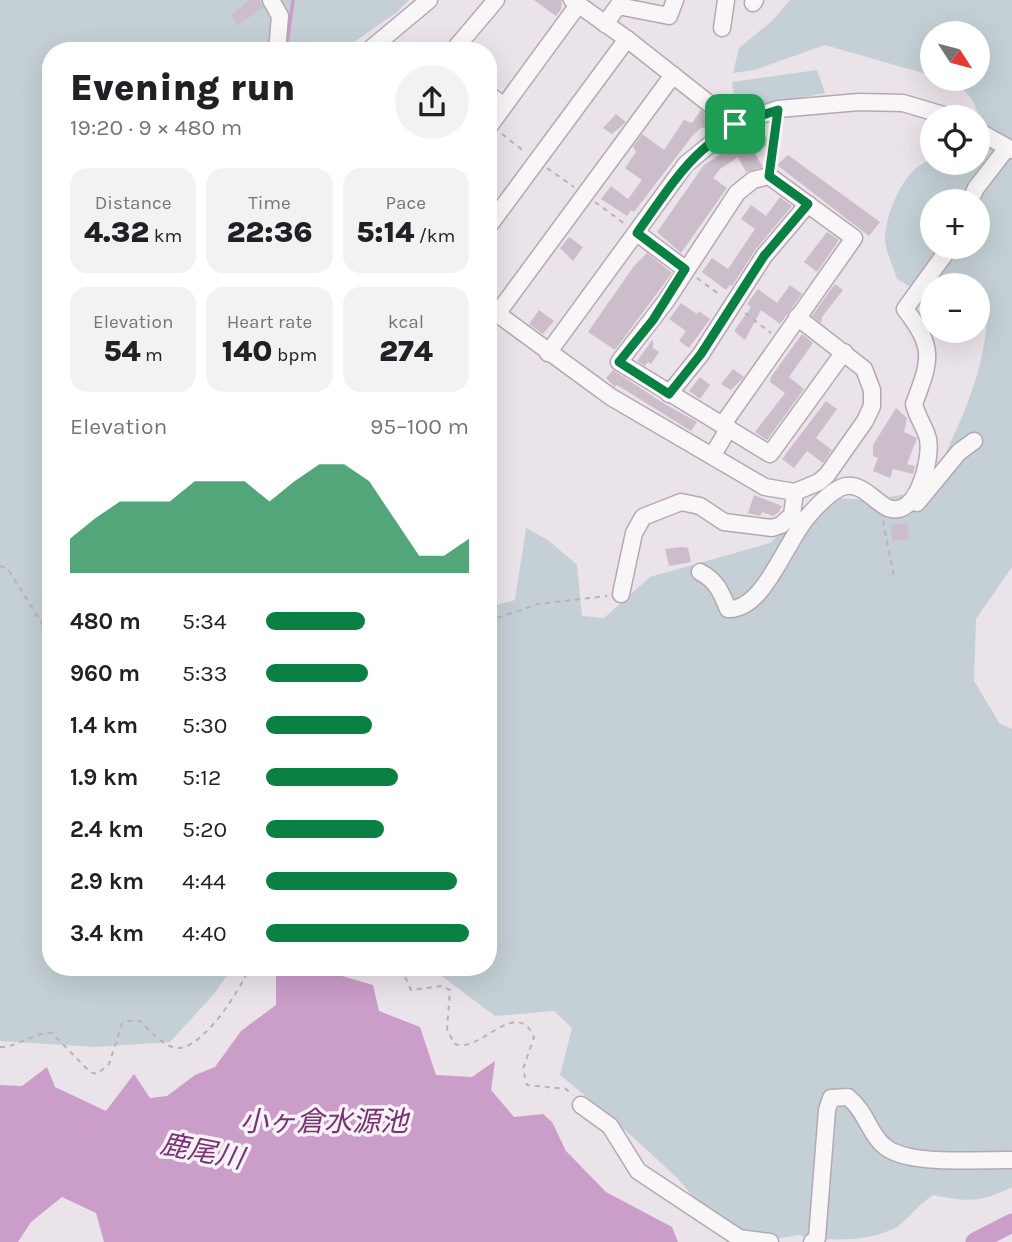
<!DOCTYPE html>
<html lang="en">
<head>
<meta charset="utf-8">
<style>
  :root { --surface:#fff; --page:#f2f2f2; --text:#202124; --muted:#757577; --accent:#0b8043 }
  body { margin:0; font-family:Karla,"Noto Sans JP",sans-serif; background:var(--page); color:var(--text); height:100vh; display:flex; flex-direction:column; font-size:26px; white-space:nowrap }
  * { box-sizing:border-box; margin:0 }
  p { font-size:23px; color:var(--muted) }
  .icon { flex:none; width:38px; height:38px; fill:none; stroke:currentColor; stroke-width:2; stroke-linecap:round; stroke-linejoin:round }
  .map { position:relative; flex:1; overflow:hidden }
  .panel { position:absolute; left:42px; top:42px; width:455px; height:934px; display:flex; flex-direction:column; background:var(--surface); border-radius:28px; box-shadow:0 7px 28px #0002 }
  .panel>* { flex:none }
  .needle { width:46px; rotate:126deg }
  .controls { position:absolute; left:920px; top:21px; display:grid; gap:14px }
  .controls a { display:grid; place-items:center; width:70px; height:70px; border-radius:50%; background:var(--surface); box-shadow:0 7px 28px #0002; font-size:35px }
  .pin { position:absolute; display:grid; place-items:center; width:60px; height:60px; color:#fff; margin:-30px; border-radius:14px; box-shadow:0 4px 10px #0006 }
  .round { display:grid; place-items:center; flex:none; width:74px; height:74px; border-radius:37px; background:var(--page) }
  .summary { display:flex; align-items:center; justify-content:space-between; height:119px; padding:0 28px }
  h1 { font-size:38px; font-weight:800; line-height:52px }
  .figures { display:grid; grid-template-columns:repeat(3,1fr); gap:10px; height:119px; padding:7px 28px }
  .figures div { display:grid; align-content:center; border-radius:18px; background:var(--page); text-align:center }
  .figures b { font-size:30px; font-weight:800 }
  .figures small { font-size:19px; font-weight:400 }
  .figures p { font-size:19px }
  .chart { height:196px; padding:14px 28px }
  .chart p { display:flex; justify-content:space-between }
  .chart svg { width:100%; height:126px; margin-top:7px; fill:var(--accent); opacity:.7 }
  ul { padding:0 28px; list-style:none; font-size:23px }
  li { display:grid; grid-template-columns:112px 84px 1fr; align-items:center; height:52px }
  li i { height:18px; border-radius:9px; background:var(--accent) }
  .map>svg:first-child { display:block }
  .green { fill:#c4d0d5; fill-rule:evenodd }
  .water { fill:#cb9dc9 }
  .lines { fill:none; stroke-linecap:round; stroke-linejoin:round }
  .stream { stroke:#cb9dc9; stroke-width:3.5 }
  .river { stroke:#cb9dc9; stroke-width:19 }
  .building { fill:#cbbdc9 }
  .minor-casing { stroke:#b6a8b3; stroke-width:19 }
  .path { stroke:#bbb1b9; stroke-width:2; stroke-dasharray:5 5; stroke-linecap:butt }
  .minor { stroke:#f9f6f8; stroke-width:16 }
  .route-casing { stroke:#fff; stroke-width:14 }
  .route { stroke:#0b8043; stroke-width:9 }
  .labels { text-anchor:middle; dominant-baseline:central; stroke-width:7; stroke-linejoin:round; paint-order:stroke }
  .water-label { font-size:28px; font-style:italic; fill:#783373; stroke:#f8f2f8 }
</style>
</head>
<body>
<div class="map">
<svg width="1012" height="1242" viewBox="0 0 1012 1242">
  <rect width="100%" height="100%" fill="#ebe3ea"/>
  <!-- green -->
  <g class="green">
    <path d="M0,0H409L396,13L341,51H51V968H232L214,994L170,1042L95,1047L0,1041Z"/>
    <path d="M790,0H1012V567L976,619L974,681L1000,724L1012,729V1187C979,1203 968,1202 933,1195C919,1204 908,1219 897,1227C869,1242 828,1242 797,1235C773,1242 739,1237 717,1222C701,1211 690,1191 677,1178C639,1142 601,1108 560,1075L572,1028L554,1011L495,1016L431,968H488V603L492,606L515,600L526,528L548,540L577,565L582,616L604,618L650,577L770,543L817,497L873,500L928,490C954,435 984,380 987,317L978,315V285H933V300L897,279C893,266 884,248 885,235C888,208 905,166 933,159V163H978V140L985,136C978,110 972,87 944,79H978V33H933V76L825,45L754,70L733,73L739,48L772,21ZM933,201H978V247H933Z"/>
    <path d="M817,70L825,93L736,111L732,82Z"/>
  </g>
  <!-- water -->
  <path class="water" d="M276,968H343L342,976L373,985L379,1011L420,1027L436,1075L472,1077L495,1061L491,1090L514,1117L543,1114L552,1122L566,1151L606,1192L672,1227L678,1242H104L96,1213L62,1197L31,1222L18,1242H0V1085L22,1086L47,1067L55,1087L106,1111L134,1074L150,1098L167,1096L195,1075L215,1067L241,1031L276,1005Z"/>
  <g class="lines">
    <!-- stream -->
    <path class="stream" d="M286,51L293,0"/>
    <!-- river -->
    <path class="river" d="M975,1242L1012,1223"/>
  </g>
  <!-- building -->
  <g class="building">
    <path d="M250,0H259L263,7L238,25L231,15Z"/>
    <path d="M534,0H562L561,9L556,16Z"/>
    <path d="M701,110L712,119L705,129L702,127L693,135L634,212L631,210L627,216L601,199L611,186L628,199L642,180L625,168L636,152L633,147L642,134L664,150L684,120L692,123Z"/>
    <path d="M616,114L626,122L612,134L603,128Z"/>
    <path d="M764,133L770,144L754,152L763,167L746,172L738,157L720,169L713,178L727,188L681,253L657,232L704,165L738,143Z"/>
    <path d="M788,155L880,222L869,236L777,165Z"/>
    <path d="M780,197L792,206L756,249L732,286L730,285L726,290L702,272L712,258L728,269L755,229L741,219L751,205L766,216Z"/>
    <path d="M827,232L839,240L817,272L804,262Z"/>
    <path d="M569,237L583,247L573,261L560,248Z"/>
    <path d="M647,253L672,273L615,350L588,332L634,266Z"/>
    <path d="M835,284L843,290L822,317L821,323L812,316Z"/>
    <path d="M790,285L802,294L780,324L761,310L745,340L734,331L751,307L747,304L758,289L777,303Z"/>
    <path d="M681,303L697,314L699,311L710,319L689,348L679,341L686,331L669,319Z"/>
    <path d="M539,310L554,321L543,334L529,324Z"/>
    <path d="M802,334L813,343L789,377L804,389L767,440L755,432L785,393L770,382L771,377Z"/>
    <path d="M653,339V348L659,352L651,364L648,362L645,366L637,361Z"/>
    <path d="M733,369L744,377L731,390L721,384Z"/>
    <path d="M613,370L663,403L697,422L691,431L617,385L615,387L606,378Z"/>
    <path d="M700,377L710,385L700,399L689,391Z"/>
    <path d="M826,401L837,409L816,438L832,450L823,463L807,451L794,468L782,459Z"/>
    <path d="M896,408L907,418L904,432L917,438L907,464L915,466L913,474L893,469L890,478L873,471L878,458L873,456V445Z"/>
    <path d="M754,495L782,506L779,512L773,516L762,512L760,516L748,513Z"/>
    <path d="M907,523L909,539L892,541L891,525Z"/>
    <path d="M681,547L688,548L691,562L669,566L665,549Z"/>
  </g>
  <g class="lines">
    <!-- minor casing -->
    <g class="minor-casing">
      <g id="minor">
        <path d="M271,0L280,16L277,51"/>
        <path d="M572,0L627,39L735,124"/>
        <path d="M753,3L755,0"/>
        <path d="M605,24L618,6L669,16L675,0"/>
        <path d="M722,28L726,0"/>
        <path d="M368,51L429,0"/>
        <path d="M453,51L496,0"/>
        <path d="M488,94L504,106"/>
        <path d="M488,128L578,5"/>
        <path d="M978,131L1012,150"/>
        <path d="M970,201L976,188L1007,148"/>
        <path d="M488,227L627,39"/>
        <path d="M637,233L685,269"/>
        <path d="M488,307L611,397L765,487L795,492L819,482L827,475L865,421L872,406V390L864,369L797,317"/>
        <path d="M497,314L673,75"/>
        <path d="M548,353L686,164L735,124L778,109L859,102L903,103L950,117"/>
        <path d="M669,394L701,354L764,256L808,204"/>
        <path d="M723,424L854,238L769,176L753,180L737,193L666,301L619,362L770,454L844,352"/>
        <path d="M712,456L729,428"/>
        <path d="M917,503L959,452L974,441"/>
        <path d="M700,572C717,581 721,592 728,609C764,611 786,540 809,515C817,506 834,488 846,486C862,483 875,502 888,508C917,519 932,459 928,439C925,427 917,417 914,404C931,359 935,348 905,309L950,247"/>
        <path d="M621,594L634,533L643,517L681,502L700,506L724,522L772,528L781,525L792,515L795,492"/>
        <path d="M581,1105L610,1126L638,1171L739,1238L770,1242"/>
        <path d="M812,1242L817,1238L827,1110L831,1098L848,1097C867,1113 869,1133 883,1145C906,1167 980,1159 1012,1160"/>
      </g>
    </g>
    <!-- path -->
    <g class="path">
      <path d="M502,134L525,152"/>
      <path d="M771,164L776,124"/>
      <path d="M547,168L574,187"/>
      <path d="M595,202L625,224"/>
      <path d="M697,278L720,295"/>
      <path d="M745,313L771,333"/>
      <path d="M883,521L894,577"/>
      <path d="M0,566L8,569L51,638"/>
      <path d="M488,621L538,604L607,596"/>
      <path d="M401,968L411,990L442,986L450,990L447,1030L455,1044C480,1054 516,996 534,1037L523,1069L527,1085L566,1089L573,1095"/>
      <path d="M0,1047C20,1047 33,1032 52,1033L90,1072L97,1074L109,1064L122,1024L127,1021H140C150,1030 165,1049 179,1048C204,1047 241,989 249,968"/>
    </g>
    <!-- minor -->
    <use href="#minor" class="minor"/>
  </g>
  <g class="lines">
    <!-- route casing -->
    <g class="route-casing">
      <path id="route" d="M778,110L769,176L808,204L764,256L701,354L669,394L619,362L653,320L685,269L637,233C681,171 701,133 778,110Z"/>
    </g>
    <!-- route -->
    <use href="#route" class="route"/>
  </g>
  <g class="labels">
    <!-- water labels -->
    <g class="water-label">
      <text x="324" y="1121">小ヶ倉水源池</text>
      <text transform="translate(202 1151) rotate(11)">鹿尾川</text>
    </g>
  </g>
</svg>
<div class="controls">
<a><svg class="needle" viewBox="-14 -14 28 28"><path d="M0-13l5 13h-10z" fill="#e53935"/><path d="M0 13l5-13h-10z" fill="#757577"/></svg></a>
<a><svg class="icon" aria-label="locate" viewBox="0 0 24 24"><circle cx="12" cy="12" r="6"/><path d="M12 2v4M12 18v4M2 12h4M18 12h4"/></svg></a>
<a>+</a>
<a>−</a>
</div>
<div class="pin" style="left:735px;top:124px;background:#1e9e55"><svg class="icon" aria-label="arrive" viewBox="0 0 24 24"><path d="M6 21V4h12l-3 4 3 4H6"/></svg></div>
<section class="panel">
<div class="summary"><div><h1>Evening run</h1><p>19:20 · 9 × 480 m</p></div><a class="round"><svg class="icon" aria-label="share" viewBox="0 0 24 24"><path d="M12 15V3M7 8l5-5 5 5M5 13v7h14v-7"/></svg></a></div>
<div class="figures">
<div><p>Distance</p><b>4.32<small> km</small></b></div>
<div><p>Time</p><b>22:36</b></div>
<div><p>Pace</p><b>5:14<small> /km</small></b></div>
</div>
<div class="figures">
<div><p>Elevation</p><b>54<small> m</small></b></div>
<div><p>Heart rate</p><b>140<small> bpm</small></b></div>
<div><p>kcal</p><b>274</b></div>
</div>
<div class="chart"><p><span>Elevation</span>95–100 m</p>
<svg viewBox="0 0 160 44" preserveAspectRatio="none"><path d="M0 44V32L10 25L20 19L30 19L40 19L50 12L60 12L70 12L80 19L90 12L100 6L110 6L120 12L130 25L140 38L150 38L160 32V44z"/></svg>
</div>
<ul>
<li><b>480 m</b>5:34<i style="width:49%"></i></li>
<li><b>960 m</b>5:33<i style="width:50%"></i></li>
<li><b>1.4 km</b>5:30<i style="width:52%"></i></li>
<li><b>1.9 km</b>5:12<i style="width:65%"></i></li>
<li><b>2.4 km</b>5:20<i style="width:58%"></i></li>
<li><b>2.9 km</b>4:44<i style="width:94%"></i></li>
<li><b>3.4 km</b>4:40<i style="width:100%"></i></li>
</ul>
</section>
</div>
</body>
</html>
